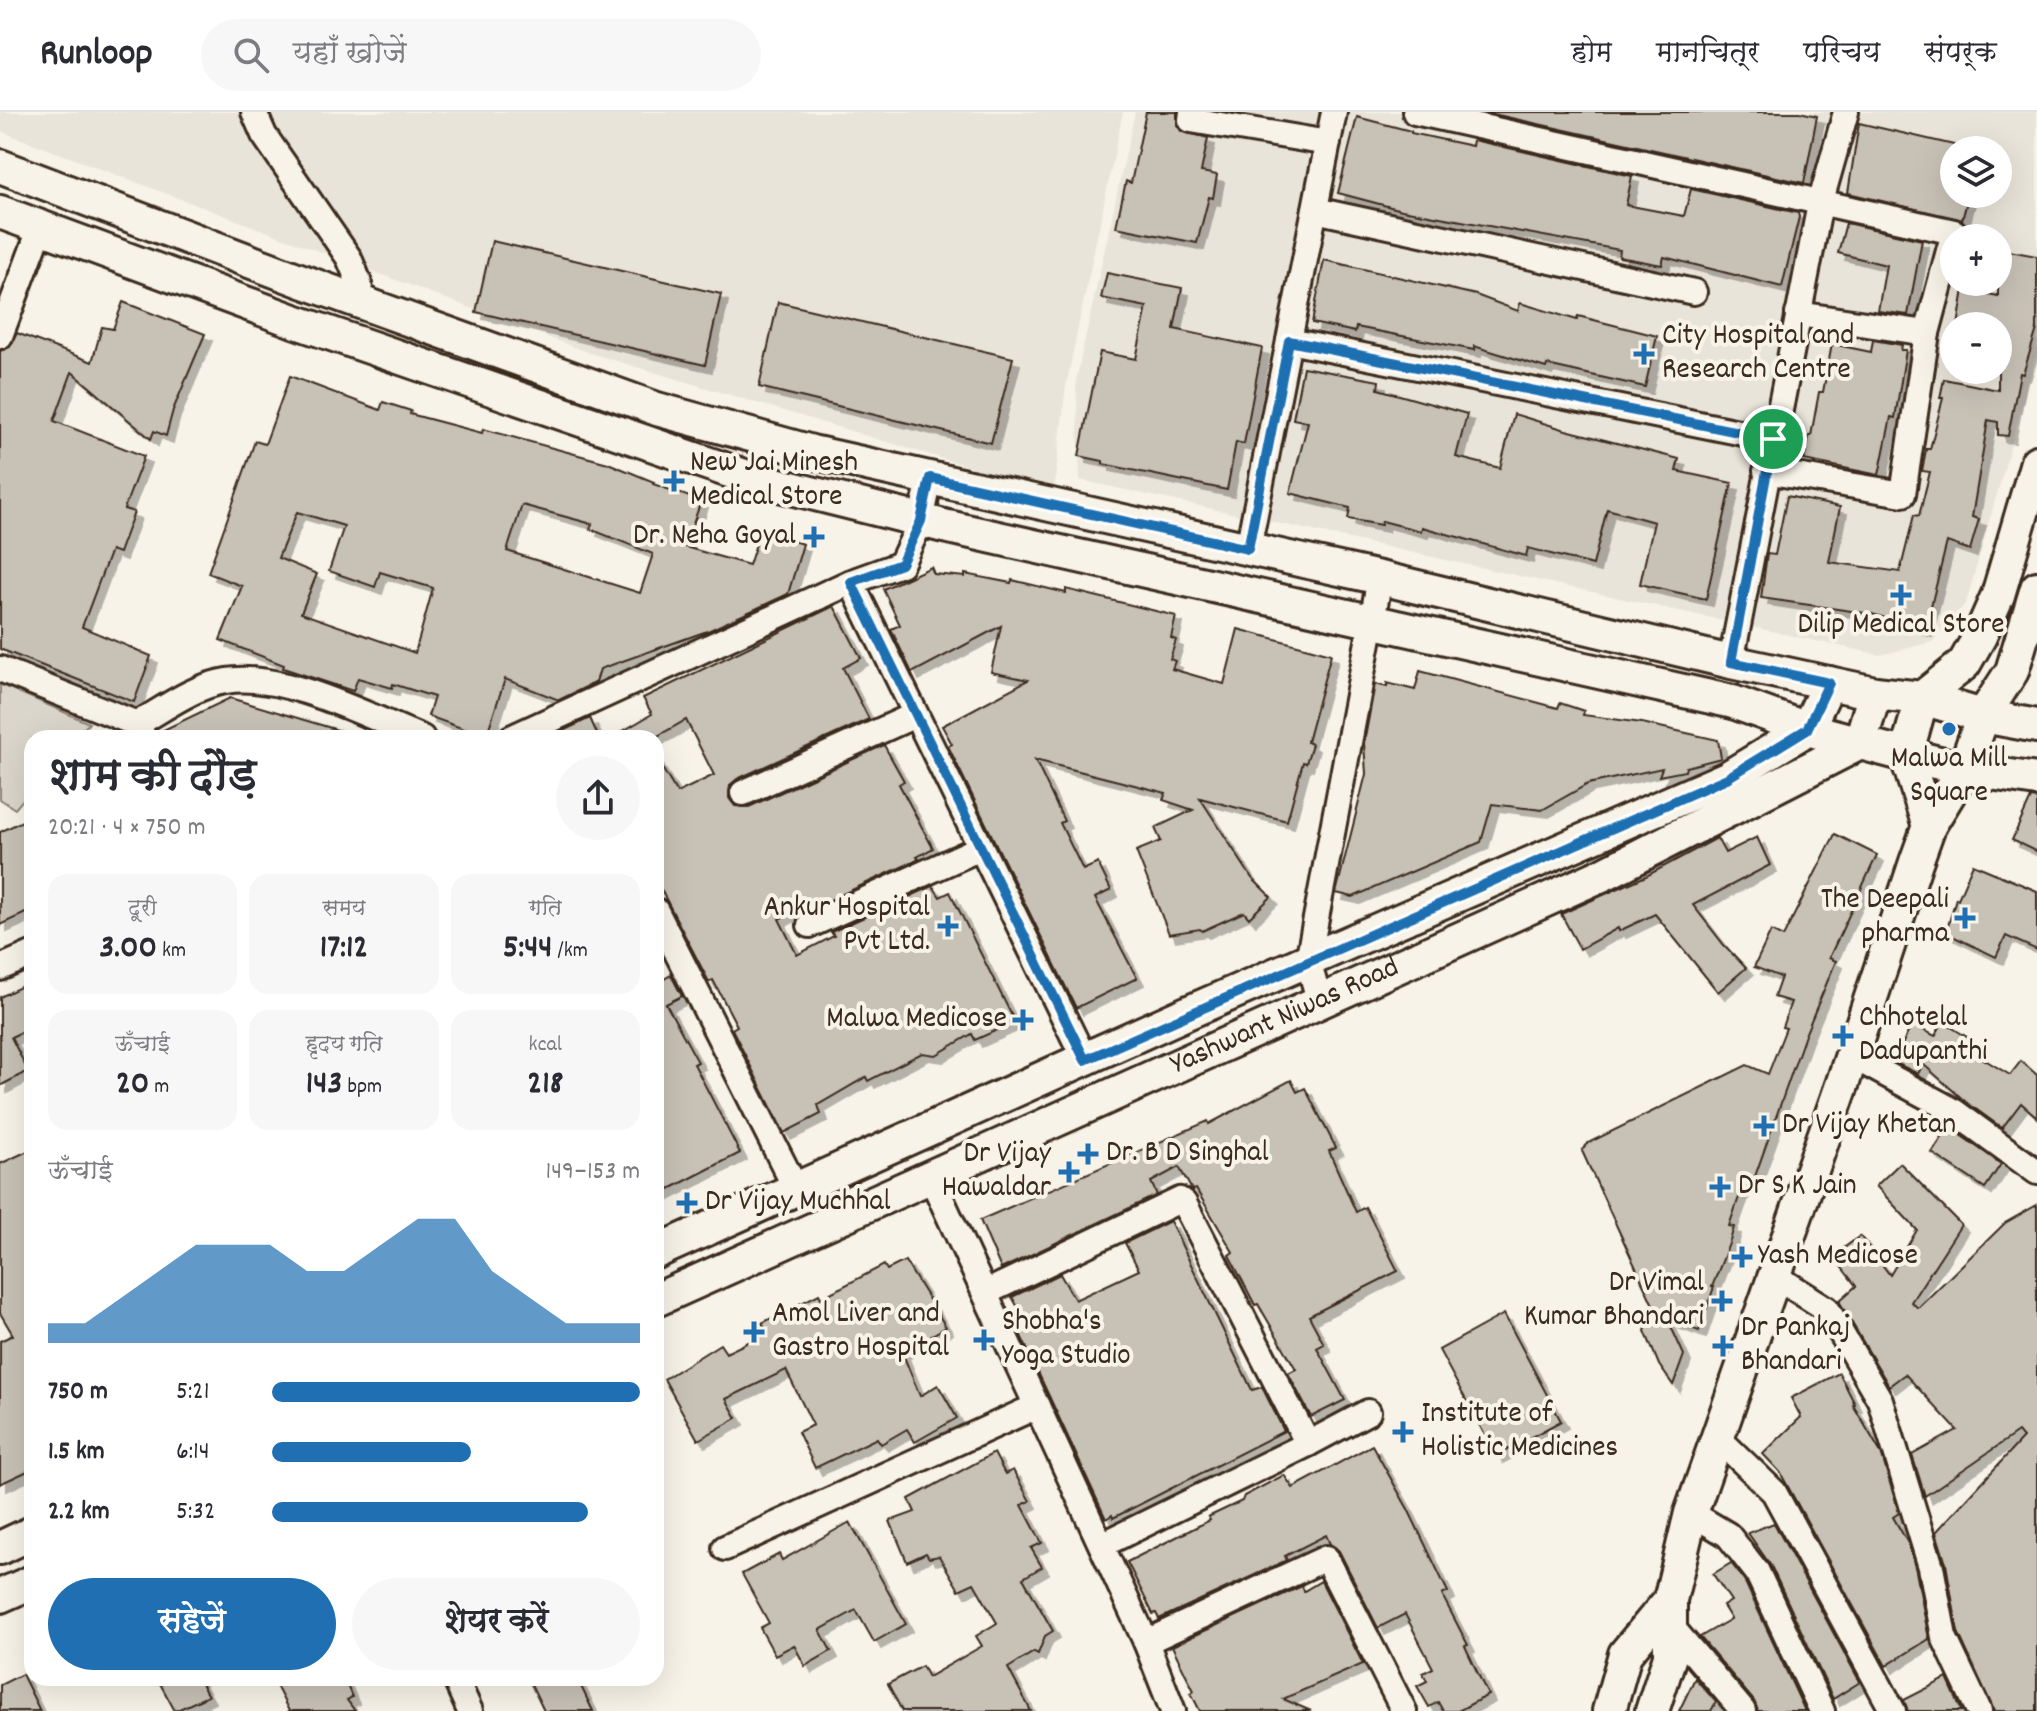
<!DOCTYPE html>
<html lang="hi">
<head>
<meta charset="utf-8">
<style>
  :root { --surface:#fff; --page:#f7f7f7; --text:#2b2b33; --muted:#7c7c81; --line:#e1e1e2; --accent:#1f6fb2 }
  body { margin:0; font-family:Dekko,"Playpen Sans Deva",sans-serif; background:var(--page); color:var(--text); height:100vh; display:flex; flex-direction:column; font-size:30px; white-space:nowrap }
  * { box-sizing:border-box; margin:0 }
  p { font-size:26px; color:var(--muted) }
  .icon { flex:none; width:44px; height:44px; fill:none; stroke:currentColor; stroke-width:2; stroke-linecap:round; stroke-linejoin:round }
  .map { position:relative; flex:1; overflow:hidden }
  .drawer { position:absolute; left:24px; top:618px; width:640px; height:956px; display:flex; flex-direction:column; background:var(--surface); border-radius:24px; box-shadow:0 8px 32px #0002 }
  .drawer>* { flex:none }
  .fabs { position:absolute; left:1940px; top:24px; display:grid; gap:16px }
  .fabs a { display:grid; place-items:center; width:72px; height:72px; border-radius:50%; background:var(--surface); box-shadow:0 8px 32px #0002; font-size:40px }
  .pin { position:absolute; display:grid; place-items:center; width:68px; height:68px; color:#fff; margin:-34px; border:4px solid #fff; border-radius:50%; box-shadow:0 2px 8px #0007 }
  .round { display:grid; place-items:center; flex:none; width:84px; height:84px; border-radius:42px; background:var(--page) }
  .headline { display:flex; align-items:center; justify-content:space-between; height:136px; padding:0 24px }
  h1 { font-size:44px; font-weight:700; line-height:60px }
  .metrics { display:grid; grid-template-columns:repeat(3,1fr); gap:12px; height:136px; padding:8px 24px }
  .metrics div { display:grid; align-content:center; border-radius:20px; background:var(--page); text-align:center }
  .metrics b { font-size:34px; font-weight:700 }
  .metrics small { font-size:22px; font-weight:400 }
  .metrics p { font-size:22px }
  .chart { height:224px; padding:16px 24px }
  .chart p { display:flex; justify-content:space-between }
  .chart svg { width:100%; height:144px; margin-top:8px; fill:var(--accent); opacity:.7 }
  .cta { display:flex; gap:16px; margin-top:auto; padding:16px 24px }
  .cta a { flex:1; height:92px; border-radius:48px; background:var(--accent); color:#fff; font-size:32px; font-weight:700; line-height:92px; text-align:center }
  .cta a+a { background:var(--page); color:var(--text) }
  ul { padding:0 24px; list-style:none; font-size:26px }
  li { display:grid; grid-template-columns:128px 96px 1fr; align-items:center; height:60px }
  li i { height:20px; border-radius:10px; background:var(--accent) }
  header { display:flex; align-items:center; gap:48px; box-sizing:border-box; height:112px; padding:0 40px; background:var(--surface); border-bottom:2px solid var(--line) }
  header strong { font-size:38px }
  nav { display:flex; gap:44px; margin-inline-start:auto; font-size:28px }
  .search { width:560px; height:72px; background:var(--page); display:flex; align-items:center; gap:20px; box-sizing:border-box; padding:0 28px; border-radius:44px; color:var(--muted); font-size:30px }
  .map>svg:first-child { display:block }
  .built { fill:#e9e4d9; fill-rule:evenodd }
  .green { fill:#dbd6cb; stroke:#8b8074; stroke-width:2 }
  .building { fill:#c8c1b6; stroke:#3b2a1e; stroke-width:2; fill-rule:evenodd; filter:url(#shadow) }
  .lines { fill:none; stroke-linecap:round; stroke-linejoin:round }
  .street-casing { stroke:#3b2a1e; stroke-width:30 }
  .secondary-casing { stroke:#3b2a1e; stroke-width:38 }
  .street { stroke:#f7f3e8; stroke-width:24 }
  .secondary { stroke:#f7f3e8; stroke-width:32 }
  .route-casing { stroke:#fff; stroke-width:16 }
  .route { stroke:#1f6fb2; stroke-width:10 }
  .poi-dot { fill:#1f6fb2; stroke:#f7f3e8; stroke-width:3 }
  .labels { text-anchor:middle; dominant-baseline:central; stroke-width:8; stroke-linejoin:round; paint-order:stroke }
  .poi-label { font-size:30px; fill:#3b2a1e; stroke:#f7f3e8; text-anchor:start }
  .street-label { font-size:30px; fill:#3b2a1e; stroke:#f7f3e8 }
</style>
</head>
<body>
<header>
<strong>Runloop</strong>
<div class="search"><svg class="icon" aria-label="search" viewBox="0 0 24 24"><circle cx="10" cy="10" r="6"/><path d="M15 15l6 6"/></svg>यहाँ खोजें</div>
<nav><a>होम</a><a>मानचित्र</a><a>परिचय</a><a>संपर्क</a></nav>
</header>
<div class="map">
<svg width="2037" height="1599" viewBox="0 0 2037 1599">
  <defs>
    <filter id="shadow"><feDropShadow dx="7" dy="7" stdDeviation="0" flood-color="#0004"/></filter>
  </defs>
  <rect width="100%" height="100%" fill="#f7f3e8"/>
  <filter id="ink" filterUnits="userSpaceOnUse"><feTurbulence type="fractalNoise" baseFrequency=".0125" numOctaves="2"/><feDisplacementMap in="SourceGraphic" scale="16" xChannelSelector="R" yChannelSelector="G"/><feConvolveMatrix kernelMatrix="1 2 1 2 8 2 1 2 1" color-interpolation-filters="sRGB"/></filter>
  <g filter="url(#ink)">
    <!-- built -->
    <g class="built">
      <path d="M0,0H1123L1066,274L1054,380L590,241L0,19Z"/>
      <path d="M1135,0H2037V241L1966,491L1932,530L1880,543L1080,368L1076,268ZM1954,38H1998V82H1954ZM1954,126H1998V170H1954ZM1954,214H1998V258H1954Z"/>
    </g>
    <!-- green -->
    <path class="green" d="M0,572L89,611L76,626H32V677L15,697L0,687Z"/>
    <!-- building -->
    <g class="building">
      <path d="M1146,0H1177V13L1181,19L1208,26L1201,60L1217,63L1213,86L1209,85L1197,131L1116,115L1126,69L1131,71Z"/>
      <path d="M1484,0H1800L1817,4L1804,71Z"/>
      <path d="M1357,5L1411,19V21L1472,34L1473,28L1632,64L1626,93L1684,104L1691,77L1798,101L1799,105L1782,175L1664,145L1662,153L1619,145L1620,138L1402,98L1338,81Z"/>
      <path d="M1859,11L1954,33V82H1969L1962,108L1848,81Z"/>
      <path d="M1846,111L1922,128L1908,203L1878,199L1886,153L1838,141Z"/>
      <path d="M492,129L721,182L705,253L476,200Z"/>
      <path d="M1998,137L2037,144V217L2023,262L2020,261L2008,324L1998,323V310L1988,308L1972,405L1979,407L1970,438L1947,430L1925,518L1872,502L1761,486L1767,442L1775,443L1787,384L1840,395L1829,450L1900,460L1914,403L1919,404L1930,360L1922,359L1926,337H1930L1943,286H1940L1944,267L1998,278V214H1958L1964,177L1998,184Z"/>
      <path d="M1324,148L1476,183L1518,199L1520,191L1577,208L1578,204L1657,224L1645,275L1547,253L1546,256L1474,234V238L1356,215L1355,220L1312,211Z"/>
      <path d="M1107,161L1182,176L1174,217L1262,236L1244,332L1236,330L1227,378L1103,352V349L1079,344L1100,240L1136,247L1147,195L1101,186Z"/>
      <path d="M123,190L205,222L173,298L166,324L154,319L151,327L72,260L54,309L144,344L124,397L134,400L119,441L111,438L82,515L151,544L134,590L0,537V239L10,235L17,221L92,250L102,215L113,217Z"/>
      <path d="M778,190L1013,246L991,331L759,275Z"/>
      <path d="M1873,228L1902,233L1901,238H1906L1895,306L1891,305L1879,363L1804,348L1809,324H1811L1819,280H1823L1832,232L1871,240Z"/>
      <path d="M1303,255L1379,269L1378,277L1467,302L1456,345L1500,356L1514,302L1566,318L1679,347L1676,359L1732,371L1706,487L1640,472L1654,410L1607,397L1593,453L1528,436L1526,444L1422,415L1421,419L1382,409L1381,413L1348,407L1350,396L1290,381L1308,310L1293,307Z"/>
      <path d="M290,264L380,298L383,290L411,299L410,302L482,321L483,317L608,351L654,370L653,372L701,389L685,435L749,453L760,420L803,432L788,482L710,518L600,557L596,570L559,588L505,567L486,625L428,604L434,585L393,572L392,576L358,566L353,579L283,556L284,553L220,528L242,474L208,461L255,329L265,332ZM522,393L592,412L590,417L653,442L640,481L507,439ZM297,400L344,414L329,459L375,475L380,460L433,476L415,541L301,501L317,462L278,446Z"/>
      <path d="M931,455L934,462L965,465V462L1011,471L1012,468L1066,481V477L1176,504L1171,526L1176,528L1170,547L1175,549L1172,557L1224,572L1238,517L1331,542L1307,630L1312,632L1306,651L1303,650L1287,709L1200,686L1252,766L1271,785L1249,806L1244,800L1202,819L1200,817L1169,822L1136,739L1161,729L1155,716L1193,698L1163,688L1166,681L1035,648L1064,709L1060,711L1083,758L1098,751L1111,778L1095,786L1137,866L1076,896L948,634L952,632L942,614L1028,568L991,560L1001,514L912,561L891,517L900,513L883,477Z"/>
      <path d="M834,494L861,546L843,556L869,607L737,667L730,673L729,686L735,694L749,695L884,633L904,669L899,672L933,736L917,745L919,747L817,794L814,788L779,807L797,843L834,824L831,820L933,774L940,785L950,780L1015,910L975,928L972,922L936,943L922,941L868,969L866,965L818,993L821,1002L784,1021L732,917L737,914L713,868L709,870L656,768V646L677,681L714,663L686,608L654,626H611L652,602L643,586Z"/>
      <path d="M1420,559L1558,596L1560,591L1584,599L1583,603L1642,611L1718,628L1721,646L1686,655L1685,659L1659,664L1662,656L1588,672L1542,698L1492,692L1481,730L1353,785L1336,781L1366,662L1364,631L1375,572L1387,575V571L1415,578Z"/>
      <path d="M230,586L348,621L347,626H158L157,621Z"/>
      <path d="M590,606L599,626H548Z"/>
      <path d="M2031,686L2037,687V740L2012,728Z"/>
      <path d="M32,704V798L0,813V720Z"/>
      <path d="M1835,722L1877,743L1829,846L1836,849L1805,923L1753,1070L1746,1068L1738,1088L1729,1114L1734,1115L1730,1129L1712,1175H1714L1699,1219L1668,1208L1684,1243L1673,1273L1659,1253L1645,1219L1654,1195L1582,1039L1588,1031L1747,953L1768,962L1786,916L1782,915L1791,890L1774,885L1781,865L1754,855L1771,819L1783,825Z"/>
      <path d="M1757,725L1770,753L1693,793L1724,833L1746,856L1718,880L1655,802L1619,819L1618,816L1580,837L1561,802L1648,763L1717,726L1725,741Z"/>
      <path d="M1973,752L2037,779V838L2006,824L1996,845L1946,821L1956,786L1958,787Z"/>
      <path d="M671,863L682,884L666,892L698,950L694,952L740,1041L656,1084V872Z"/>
      <path d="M32,869V915L11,925L28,959L0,974V885Z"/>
      <path d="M1943,910L1967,925L1962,934L2010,963L2021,949L2037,963V1005L2021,991L2002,1016L1966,990L1923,952L1918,962L1894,950L1912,912L1935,924Z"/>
      <path d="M1291,968L1297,980L1305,976L1336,1036L1329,1039L1356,1100L1365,1095L1398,1159L1309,1204L1324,1232L1317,1236L1345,1288L1311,1305L1288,1261L1296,1257L1258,1192L1255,1193L1229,1143L1233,1140L1196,1077L1192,1078L1179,1055L1151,1070L1157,1083L1001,1157L980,1108L1208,1009L1209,1012Z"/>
      <path d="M1949,1015L2001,1052L1985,1076L1932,1041Z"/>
      <path d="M32,1037V1357L0,1372V1229L13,1223L0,1201V1052Z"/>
      <path d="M1900,1051L1961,1113L1911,1190L1918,1196L2005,1111L2037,1093V1599H1994L1958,1520L1946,1452L1936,1420L2023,1326L2018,1320L1925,1384L1912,1343L1957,1318L1905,1262L1889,1274L1839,1189L1856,1174L1833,1144L1860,1124L1890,1163L1917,1118L1876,1074Z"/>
      <path d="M1170,1109L1252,1278L1262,1275L1284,1319L1113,1406L1112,1403L1106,1407L1016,1213L1026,1209L1012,1185L1060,1162L1075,1188L1139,1158L1125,1131Z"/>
      <path d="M905,1149L946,1215L902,1240L920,1284L938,1273L957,1306L915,1330L907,1317L881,1332L877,1326L815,1356L798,1320L813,1313L786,1258L726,1287L737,1306L698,1328L664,1267L720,1232L726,1241L767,1221L762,1211L819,1182L821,1186L884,1153L887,1158Z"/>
      <path d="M1504,1202L1561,1309L1496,1344L1439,1238Z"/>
      <path d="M1839,1261L1855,1292L1853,1293L1881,1341L1899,1401L1893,1405L1909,1433L1916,1459L1929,1527L1886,1554L1780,1360L1763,1342L1801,1305L1791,1286Z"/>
      <path d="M1372,1333L1408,1397L1448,1480L1442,1483L1468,1533L1465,1534L1488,1583L1458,1599H1443L1438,1590L1429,1595L1417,1574L1427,1569L1423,1561L1433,1556L1405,1502L1378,1516L1339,1439L1330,1432L1326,1423L1285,1444L1287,1448L1159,1507L1156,1501L1153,1502L1127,1450L1210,1408L1208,1405L1242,1389L1244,1384L1284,1363L1293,1376Z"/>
      <path d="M994,1341L1005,1362L1013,1358L1030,1389L1022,1393L1042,1431L1031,1436L1042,1455L1023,1466L1053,1519L1045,1524L1038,1542L1034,1540L1008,1556L1031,1599H902L888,1572L922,1554L928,1565L982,1534L976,1524L997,1511L974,1471L959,1478L939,1444L929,1446L926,1441L907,1450L890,1409L915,1400L909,1387Z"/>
      <path d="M850,1410L906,1512L874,1530L856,1498L820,1518L831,1539L805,1554L794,1533L775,1543L760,1516L769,1511L742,1462L779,1442L782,1448Z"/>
      <path d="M1774,1411L1860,1570L1833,1587L1771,1454L1748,1421Z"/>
      <path d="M1731,1451L1744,1468L1805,1599H1758L1754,1589L1700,1525L1731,1507L1723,1494L1731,1489L1713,1462Z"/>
      <path d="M1321,1469L1363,1552L1283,1587L1311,1599H1200L1191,1581L1194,1579L1172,1534L1302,1474L1304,1479Z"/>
      <path d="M22,1562L40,1599H0V1573Z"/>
      <path d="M157,1566H198L208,1584L175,1599Z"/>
      <path d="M272,1566H344L352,1585L347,1588L355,1599H289Z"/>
      <path d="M528,1566H577L593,1599H544Z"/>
      <path d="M1695,1566L1716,1590L1711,1599H1679Z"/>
      <path d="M1947,1566L1962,1599H1908L1904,1588Z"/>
    </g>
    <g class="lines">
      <!-- street casing -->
      <g class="street-casing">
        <g id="street">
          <path d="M254,0L264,23L349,146L358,168L363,191"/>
          <path d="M1192,0L1191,8L1328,31"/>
          <path d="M1415,0L1954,120L1927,221L1903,382L1766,359"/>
          <path d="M1315,98L1694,180"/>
          <path d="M1798,202L1927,221"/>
          <path d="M0,224L41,115"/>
          <path d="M1289,229L1773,327"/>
          <path d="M1248,437L1334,0"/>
          <path d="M851,470L1085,948"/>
          <path d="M1731,550L1820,92L1846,0"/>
          <path d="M0,557L137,612L143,624"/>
          <path d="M137,612C165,596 194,574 226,569C281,559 370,605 422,626"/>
          <path d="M511,626L851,470L901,452L921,409L930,366"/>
          <path d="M743,681L915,603"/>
          <path d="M656,799L796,1077"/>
          <path d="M810,813L980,736"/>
          <path d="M0,856L32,842"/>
          <path d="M1320,891L1308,849L1380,466"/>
          <path d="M1850,943L1952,998L2037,1060"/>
          <path d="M931,1065L1146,1530L1173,1599"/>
          <path d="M1775,1164L1827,1197L1880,1288L1931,1455L1944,1525L1979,1599"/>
          <path d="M985,1181L1180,1088L1184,1091L1308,1332L1102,1433"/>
          <path d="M1718,1326L1774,1380L1893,1599"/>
          <path d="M1308,1332L1368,1300"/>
          <path d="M1691,1401L1728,1423L1757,1460L1822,1599"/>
          <path d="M725,1436L1037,1294"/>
          <path d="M1670,1513L1743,1599"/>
          <path d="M1146,1530L1326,1446L1404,1599"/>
          <path d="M455,1566L470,1599"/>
        </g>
      </g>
      <!-- secondary casing -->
      <g class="secondary-casing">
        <g id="secondary">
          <path d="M0,54L302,169L657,297L812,340L1380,466L1731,550L1875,581L1922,586L1983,604L1964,657L1906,643L1922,586L1964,552L1980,524L1998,483L2037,350"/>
          <path d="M0,100L294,209L747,365L944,414L1733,590L1807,617L1906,643L1929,714"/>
          <path d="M2037,476L2012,559L1983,604L2037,614"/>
          <path d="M656,1140L1189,900L1727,666L1807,617L1829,571"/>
          <path id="s1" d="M656,1188L1604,762L1860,631L1875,581"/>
          <path d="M0,1436L32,1421"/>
          <path d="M0,1484L32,1470"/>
          <path d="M1609,1599L1625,1542L1670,1488"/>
          <path d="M1652,1599L1670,1544V1488L1691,1401L1842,973L1916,750L1929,714L1964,657L2037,668"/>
        </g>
      </g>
      <!-- street -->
      <use href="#street" class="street"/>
      <!-- secondary -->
      <use href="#secondary" class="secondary"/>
    </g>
  </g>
  <g class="lines" filter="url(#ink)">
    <!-- route casing -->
    <g class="route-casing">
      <path id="route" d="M1289,229L1773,327L1731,550L1829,571L1807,617L1727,666L1085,948L851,470L901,452L921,409L930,366L1248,437Z"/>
    </g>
    <!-- route -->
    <use href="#route" class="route"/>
  </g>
  <!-- markers -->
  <g class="poi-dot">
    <path d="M1640 230h8v8h8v8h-8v8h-8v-8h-8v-8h8z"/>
    <path d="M670 357h8v8h8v8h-8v8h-8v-8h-8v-8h8z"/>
    <path d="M810 413h8v8h8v8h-8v8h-8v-8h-8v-8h8z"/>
    <path d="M1897 471h8v8h8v8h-8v8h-8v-8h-8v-8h8z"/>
    <circle cx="1949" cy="617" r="8"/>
    <path d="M1961 794h8v8h8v8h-8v8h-8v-8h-8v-8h8z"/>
    <path d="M944 802h8v8h8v8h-8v8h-8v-8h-8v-8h8z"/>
    <path d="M1019 896h8v8h8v8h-8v8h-8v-8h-8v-8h8z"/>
    <path d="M1839 912h8v8h8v8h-8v8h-8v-8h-8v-8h8z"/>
    <path d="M1760 1002h8v8h8v8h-8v8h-8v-8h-8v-8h8z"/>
    <path d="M1084 1030h8v8h8v8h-8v8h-8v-8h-8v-8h8z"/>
    <path d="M1065 1048h8v8h8v8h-8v8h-8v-8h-8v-8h8z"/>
    <path d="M1716 1063h8v8h8v8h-8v8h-8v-8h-8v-8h8z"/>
    <path d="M683 1079h8v8h8v8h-8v8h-8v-8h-8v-8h8z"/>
    <path d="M1738 1133h8v8h8v8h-8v8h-8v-8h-8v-8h8z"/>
    <path d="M1718 1177h8v8h8v8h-8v8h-8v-8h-8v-8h8z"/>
    <path d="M750 1208h8v8h8v8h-8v8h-8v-8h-8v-8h8z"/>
    <path d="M980 1216h8v8h8v8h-8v8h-8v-8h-8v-8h8z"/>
    <path d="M1719 1222h8v8h8v8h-8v8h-8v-8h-8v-8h8z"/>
    <path d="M1399 1308h8v8h8v8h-8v8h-8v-8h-8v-8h8z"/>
  </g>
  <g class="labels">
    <!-- poi labels -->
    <g class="poi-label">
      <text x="1662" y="225">City Hospital and<tspan x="1662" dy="34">Research Centre</tspan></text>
      <text x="690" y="352">New Jai Minesh<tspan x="690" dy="34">Medical Store</tspan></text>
      <text x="796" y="425" text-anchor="end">Dr. Neha Goyal</text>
      <text x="1901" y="514" text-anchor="middle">Dilip Medical Store</text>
      <text x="1949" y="648" text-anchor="middle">Malwa Mill<tspan x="1949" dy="34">Square</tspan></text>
      <text x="1949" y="789" text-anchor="end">The Deepali<tspan x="1949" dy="34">pharma</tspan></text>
      <text x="930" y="797" text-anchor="end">Ankur Hospital<tspan x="930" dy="34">Pvt Ltd.</tspan></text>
      <text x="1859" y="907">Chhotelal<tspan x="1859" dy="34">Dadupanthi</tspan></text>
      <text x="1007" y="908" text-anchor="end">Malwa Medicose</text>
      <text x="1782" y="1014">Dr Vijay Khetan</text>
      <text x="1106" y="1042">Dr. B D Singhal</text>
      <text x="1051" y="1043" text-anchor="end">Dr Vijay<tspan x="1051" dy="34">Hawaldar</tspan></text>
      <text x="1738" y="1075">Dr S K Jain</text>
      <text x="705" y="1091">Dr Vijay Muchhal</text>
      <text x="1758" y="1145">Yash Medicose</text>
      <text x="1704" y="1172" text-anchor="end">Dr Vimal<tspan x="1704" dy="34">Kumar Bhandari</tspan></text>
      <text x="772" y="1203">Amol Liver and<tspan x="772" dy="34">Gastro Hospital</tspan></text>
      <text x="1002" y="1211">Shobha's<tspan x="1002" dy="34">Yoga Studio</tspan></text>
      <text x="1741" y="1217">Dr Pankaj<tspan x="1741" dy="34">Bhandari</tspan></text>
      <text x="1421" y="1303">Institute of<tspan x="1421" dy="34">Holistic Medicines</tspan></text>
    </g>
    <!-- street labels -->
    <g class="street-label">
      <text stroke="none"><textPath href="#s1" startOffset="690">Yashwant Niwas Road</textPath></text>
    </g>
  </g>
</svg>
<div class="fabs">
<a><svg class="icon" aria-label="layers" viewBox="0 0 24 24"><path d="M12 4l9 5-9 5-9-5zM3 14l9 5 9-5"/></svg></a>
<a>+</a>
<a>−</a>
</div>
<div class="pin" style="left:1773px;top:327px;background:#1e9e55"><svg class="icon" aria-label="arrive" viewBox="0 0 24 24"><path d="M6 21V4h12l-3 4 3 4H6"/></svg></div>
<section class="drawer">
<div class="headline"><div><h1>शाम की दौड़</h1><p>20:21 · 4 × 750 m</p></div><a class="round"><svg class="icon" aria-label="share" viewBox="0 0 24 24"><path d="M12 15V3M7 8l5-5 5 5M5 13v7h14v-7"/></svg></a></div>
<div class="metrics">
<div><p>दूरी</p><b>3.00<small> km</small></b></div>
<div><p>समय</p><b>17:12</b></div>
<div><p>गति</p><b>5:44<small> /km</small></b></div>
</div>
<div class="metrics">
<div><p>ऊँचाई</p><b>20<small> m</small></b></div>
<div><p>हृदय गति</p><b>143<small> bpm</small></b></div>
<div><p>kcal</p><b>218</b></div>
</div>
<div class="chart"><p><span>ऊँचाई</span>149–153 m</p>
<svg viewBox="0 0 160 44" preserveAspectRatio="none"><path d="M0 44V38L10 38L20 30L30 22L40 14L50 14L60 14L70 22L80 22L90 14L100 6L110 6L120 22L130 30L140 38L150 38L160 38V44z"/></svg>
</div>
<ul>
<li><b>750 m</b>5:21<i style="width:100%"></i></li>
<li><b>1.5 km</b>6:14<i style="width:54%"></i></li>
<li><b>2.2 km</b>5:32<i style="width:86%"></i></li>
</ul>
<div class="cta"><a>सहेजें</a><a>शेयर करें</a></div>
</section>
</div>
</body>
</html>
